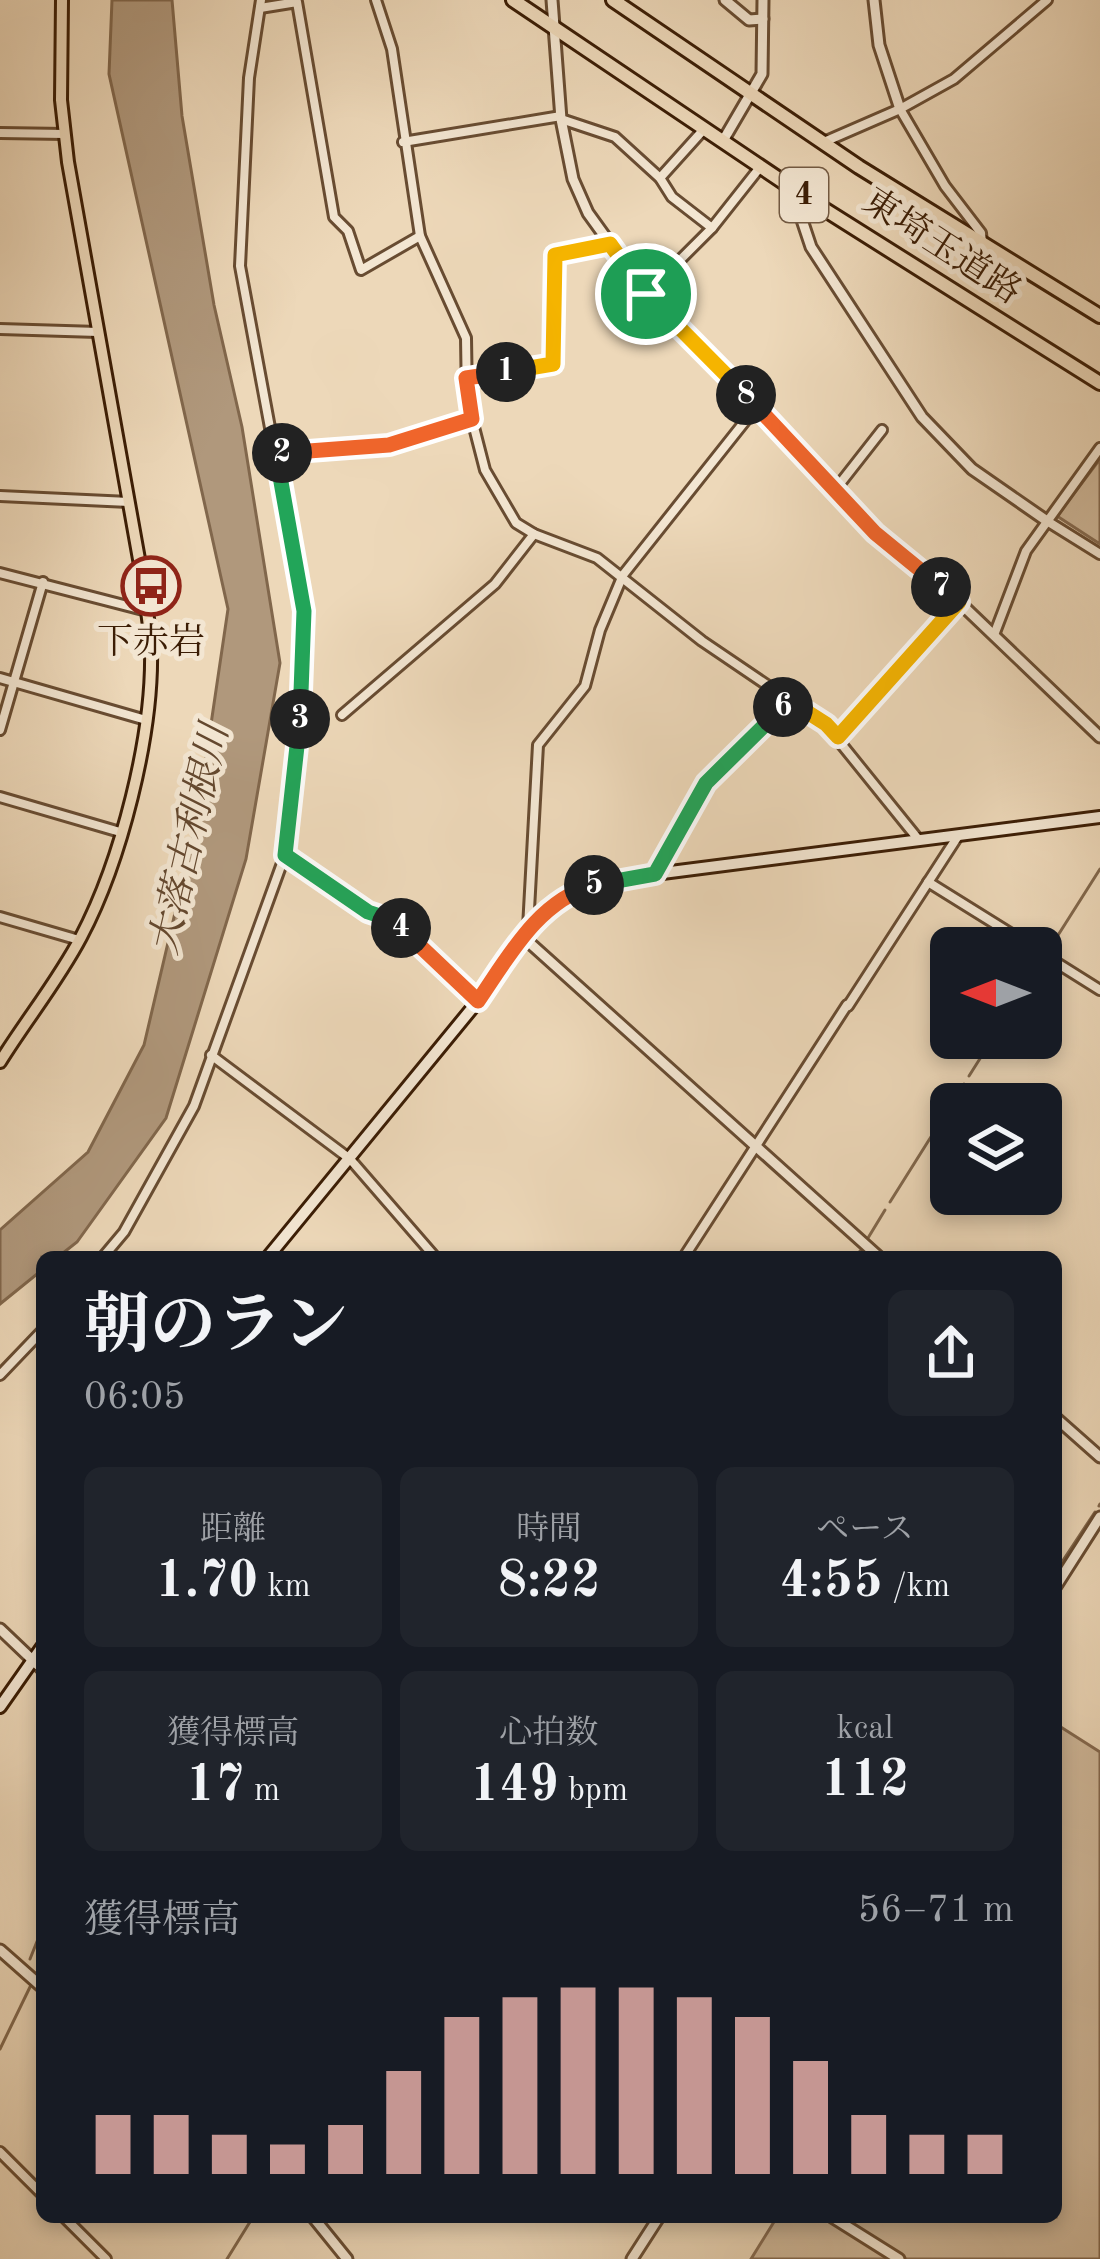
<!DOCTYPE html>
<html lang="ja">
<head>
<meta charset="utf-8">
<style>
  :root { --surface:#171b24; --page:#20242c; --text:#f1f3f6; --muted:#9ea1a6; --accent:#c59692 }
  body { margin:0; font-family:"Old Standard TT","Noto Serif JP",serif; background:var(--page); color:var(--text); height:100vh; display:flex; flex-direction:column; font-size:45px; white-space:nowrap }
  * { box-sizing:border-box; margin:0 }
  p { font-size:39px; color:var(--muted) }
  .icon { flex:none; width:66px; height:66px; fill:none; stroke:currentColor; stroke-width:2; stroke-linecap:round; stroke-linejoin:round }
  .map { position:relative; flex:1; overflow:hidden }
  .side { position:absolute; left:36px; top:1251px; width:1026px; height:972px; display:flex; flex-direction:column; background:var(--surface); border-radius:18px; box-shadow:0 6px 18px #0003 }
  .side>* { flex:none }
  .needle { width:78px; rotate:270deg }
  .controls { position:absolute; left:930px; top:927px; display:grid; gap:24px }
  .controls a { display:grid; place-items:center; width:132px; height:132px; border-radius:18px; background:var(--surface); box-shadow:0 6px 18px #0003; font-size:60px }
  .pin { position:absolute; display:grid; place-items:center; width:102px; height:102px; color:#fff; margin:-51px; border:6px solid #fff; border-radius:50%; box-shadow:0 3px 12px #0007 }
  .km { position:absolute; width:60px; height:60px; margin:-30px; border-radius:50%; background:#222; color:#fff; font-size:33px; line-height:60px; text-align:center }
  .round { display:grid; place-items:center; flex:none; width:126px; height:126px; border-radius:18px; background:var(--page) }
  .overview { display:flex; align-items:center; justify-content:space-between; height:204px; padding:0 48px }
  h1 { font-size:66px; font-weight:700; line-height:90px }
  .stats { display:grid; grid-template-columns:repeat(3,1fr); gap:18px; height:204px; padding:12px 48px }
  .stats div { display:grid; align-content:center; border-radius:18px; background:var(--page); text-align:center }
  .stats b { font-size:51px; font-weight:700 }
  .stats small { font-size:33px; font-weight:400 }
  .stats p { font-size:33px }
  .chart { height:336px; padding:24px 48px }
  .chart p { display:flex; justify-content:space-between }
  .chart svg { width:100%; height:216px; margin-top:12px; stroke:var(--accent); stroke-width:6 }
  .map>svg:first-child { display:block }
  .green { fill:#cfb89a; stroke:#856a50; stroke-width:3 }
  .water { fill:#b0987c; stroke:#81674c; stroke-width:3 }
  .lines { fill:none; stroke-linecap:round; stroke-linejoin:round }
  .stream { stroke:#81674c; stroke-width:3 }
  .minor-casing { stroke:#684c32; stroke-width:14 }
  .tertiary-casing { stroke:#684c32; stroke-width:15 }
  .secondary-casing { stroke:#3b1d05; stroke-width:16 }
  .primary-casing { stroke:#3b1d05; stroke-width:16 }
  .trunk-casing { stroke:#3b1d05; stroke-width:18 }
  .minor { stroke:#f3e6d2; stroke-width:8 }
  .tertiary { stroke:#f3e6d2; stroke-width:9 }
  .secondary { stroke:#f3e6d2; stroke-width:10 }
  .primary { stroke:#edd8b9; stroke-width:10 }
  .trunk { stroke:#edd8b9; stroke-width:12 }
  .split-1-casing { stroke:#fff; stroke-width:24 }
  .split-2-casing { stroke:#fff; stroke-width:24 }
  .split-3-casing { stroke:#fff; stroke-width:24 }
  .split-4-casing { stroke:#fff; stroke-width:24 }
  .split-5-casing { stroke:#fff; stroke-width:24 }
  .split-6-casing { stroke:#fff; stroke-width:24 }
  .split-7-casing { stroke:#fff; stroke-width:24 }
  .split-8-casing { stroke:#fff; stroke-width:24 }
  .split-9-casing { stroke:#fff; stroke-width:24 }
  .split-1 { stroke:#f5b400; stroke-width:15 }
  .split-2 { stroke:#f0652b; stroke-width:15 }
  .split-3 { stroke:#22a559; stroke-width:15 }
  .split-4 { stroke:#22a559; stroke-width:15 }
  .split-5 { stroke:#f0652b; stroke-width:15 }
  .split-6 { stroke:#22a559; stroke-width:15 }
  .split-7 { stroke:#f5b400; stroke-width:15 }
  .split-8 { stroke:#f0652b; stroke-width:15 }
  .split-9 { stroke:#f5b400; stroke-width:15 }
  .labels { text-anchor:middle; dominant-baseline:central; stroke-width:10; stroke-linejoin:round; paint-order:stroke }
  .shield { fill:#f3e6d2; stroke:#725942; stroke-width:3 }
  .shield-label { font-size:33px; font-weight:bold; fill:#3b1d05 }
  .street-label { font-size:36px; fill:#3b1d05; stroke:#f3e6d2 }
  .poi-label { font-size:36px; fill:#3b1d05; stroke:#f3e6d2 }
  .water-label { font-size:39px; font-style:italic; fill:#64482f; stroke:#f3e6d2 }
</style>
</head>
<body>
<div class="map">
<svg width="1100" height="2259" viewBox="0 0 1100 2259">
  <rect width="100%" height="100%" fill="#edd8b9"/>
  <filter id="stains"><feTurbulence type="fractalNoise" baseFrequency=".00167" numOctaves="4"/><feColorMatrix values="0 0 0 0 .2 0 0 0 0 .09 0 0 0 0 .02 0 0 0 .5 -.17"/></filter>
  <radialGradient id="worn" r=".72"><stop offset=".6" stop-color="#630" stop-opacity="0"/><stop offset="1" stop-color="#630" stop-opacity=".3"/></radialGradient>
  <!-- green -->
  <g class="green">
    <path d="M1100,459V544L1057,516Z"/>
    <path d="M1056,1724L1100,1752V2259H751L777,2217H1056Z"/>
  </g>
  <!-- water -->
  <path class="water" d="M112,0H172L182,116L214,305L242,427L280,663L246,859L166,1118L77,1242L58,1257H42V1270L0,1304V1230L88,1152L144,1045L197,819L228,609L109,74Z"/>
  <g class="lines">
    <!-- stream -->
    <g class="stream">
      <path d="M1048,951L1100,869"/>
      <path d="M969,1076L993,1038"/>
      <path d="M953,1102L964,1084"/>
      <path d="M890,1202L951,1105"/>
      <path d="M868,1238L885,1210"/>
      <path d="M856,1257L860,1251"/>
      <path d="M1099,1506L1100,1504"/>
      <path d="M1056,1571L1095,1512"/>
      <path d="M30,1959L42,1929"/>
      <path d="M0,2049L30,1987"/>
      <path d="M227,2259L253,2217"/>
    </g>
    <!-- minor casing -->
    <g class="minor-casing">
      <g id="minor">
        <path d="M376,0L392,49L420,236L466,338L467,400L485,470L516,523L534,534L597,558L702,641L826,725L918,839"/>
        <path d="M260,8L297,2L334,217L348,231L361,270L420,236"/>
        <path d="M900,109L945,186L981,233L982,243"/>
        <path d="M561,119L615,137L660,178L672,197L712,228"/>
        <path d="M0,133L65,134"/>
        <path d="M403,142L561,116"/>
        <path d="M824,142L900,109L954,79L1047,0"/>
        <path d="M660,178L705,128"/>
        <path d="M646,294L712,228L761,166"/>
        <path d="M0,329L98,332"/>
        <path d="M467,378L553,364L555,255L610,244"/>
        <path d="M276,454L389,444L472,419"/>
        <path d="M835,490L882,430"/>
        <path d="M0,496L129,502"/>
        <path d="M1047,521L1100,554"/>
        <path d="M0,573L147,611"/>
        <path d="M994,635L1026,551L1100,448"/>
        <path d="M0,678L146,720"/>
        <path d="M342,715L495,584L534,534"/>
        <path d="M0,730L43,582"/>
        <path d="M838,737L959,602"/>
        <path d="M0,797L120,832"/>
        <path d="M285,855L368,912L392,920L478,1001"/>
        <path d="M656,873L706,783L790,701"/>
        <path d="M928,882L1034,948"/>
        <path d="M0,917L79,940"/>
        <path d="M528,928L538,745L585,686L600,630L623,575L757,406"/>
        <path d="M1041,953L1100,990"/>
        <path d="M848,1006L958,836"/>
        <path d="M211,1055L350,1159L435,1257"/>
        <path d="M103,1257L124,1232L194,1106L285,855L301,709L304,611L240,266L249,78L261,0"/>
        <path d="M684,1257L847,1005"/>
        <path d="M0,1375L42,1331"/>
        <path d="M0,2152L42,2194"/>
        <path d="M64,2217L106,2259"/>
      </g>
    </g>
    <!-- tertiary casing -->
    <g class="tertiary-casing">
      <g id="tertiary">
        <path d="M552,0L561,119L573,179L588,213L650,299L779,426L802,458L875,533L959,602L1100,737"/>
        <path d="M725,0L749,20L763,19"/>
        <path d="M874,0L879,45L900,109"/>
        <path d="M724,139L762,74L763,0"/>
        <path d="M802,194L798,208L811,247L922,417L972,469L1047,521"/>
        <path d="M522,936L879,1257"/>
        <path d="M1056,1418L1100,1457"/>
        <path d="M1056,1586L1100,1517"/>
        <path d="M0,1629L42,1669"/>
        <path d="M0,1950L42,1987"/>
        <path d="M313,2217L347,2259"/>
        <path d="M832,2217L899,2259"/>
        <path d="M632,2259L659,2217"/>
      </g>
    </g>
    <!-- secondary casing -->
    <g class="secondary-casing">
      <g id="secondary">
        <path d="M268,1257L478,1001L528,930L561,900L588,886L647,875L1100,817"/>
        <path d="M0,1707L42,1647"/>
      </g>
    </g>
    <!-- primary casing -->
    <g class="primary-casing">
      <path id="primary" d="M0,1062C26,1020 58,981 81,937C121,861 153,736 151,650C150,625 145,600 142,576L68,162L61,100L62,0"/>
    </g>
    <!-- trunk casing -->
    <g class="trunk-casing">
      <g id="trunk">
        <path d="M513,0L816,204L1100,383"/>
        <path d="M613,0L859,167L1100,316"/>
      </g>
    </g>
    <!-- minor -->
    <use href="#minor" class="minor"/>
    <!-- tertiary -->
    <use href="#tertiary" class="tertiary"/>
    <!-- secondary -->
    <use href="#secondary" class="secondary"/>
    <!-- primary -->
    <use href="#primary" class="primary"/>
    <!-- trunk -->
    <use href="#trunk" class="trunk"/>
  </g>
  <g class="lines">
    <!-- split-1 casing -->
    <g class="split-1-casing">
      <path id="split-1" d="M506,372L553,364L555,255L610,244L646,294"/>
    </g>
    <!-- split-2 casing -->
    <g class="split-2-casing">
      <path id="split-2" d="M282,453L389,445L472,419L466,378L506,372"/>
    </g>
    <!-- split-3 casing -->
    <g class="split-3-casing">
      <path id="split-3" d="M282,453L276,454L304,611L300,719"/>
    </g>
    <!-- split-4 casing -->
    <g class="split-4-casing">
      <path id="split-4" d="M300,719L285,855L368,912L392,920L401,928"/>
    </g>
    <!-- split-5 casing -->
    <g class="split-5-casing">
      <path id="split-5" d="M401,928L478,1001C509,956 538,901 594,885"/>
    </g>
    <!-- split-6 casing -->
    <g class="split-6-casing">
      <path id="split-6" d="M594,885L655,874L706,783L783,707"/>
    </g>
    <!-- split-7 casing -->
    <g class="split-7-casing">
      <path id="split-7" d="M783,707L790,701L826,724L838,737L959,602L941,587"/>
    </g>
    <!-- split-8 casing -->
    <g class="split-8-casing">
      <path id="split-8" d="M746,395L875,533L941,587"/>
    </g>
    <!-- split-9 casing -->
    <g class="split-9-casing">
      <path id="split-9" d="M646,294L746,395"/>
    </g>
    <!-- split-1 -->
    <use href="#split-1" class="split-1"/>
    <!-- split-2 -->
    <use href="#split-2" class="split-2"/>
    <!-- split-3 -->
    <use href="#split-3" class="split-3"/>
    <!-- split-4 -->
    <use href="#split-4" class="split-4"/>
    <!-- split-5 -->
    <use href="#split-5" class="split-5"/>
    <!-- split-6 -->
    <use href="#split-6" class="split-6"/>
    <!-- split-7 -->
    <use href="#split-7" class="split-7"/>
    <!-- split-8 -->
    <use href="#split-8" class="split-8"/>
    <!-- split-9 -->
    <use href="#split-9" class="split-9"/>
  </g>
  <!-- icons -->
  <defs>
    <g id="bus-ring" transform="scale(3)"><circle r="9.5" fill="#f3e6d2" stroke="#8f2418" stroke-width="1.5"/><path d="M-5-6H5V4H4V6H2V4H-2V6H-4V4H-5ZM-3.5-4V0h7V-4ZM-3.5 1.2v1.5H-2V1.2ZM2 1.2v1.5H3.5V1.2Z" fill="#8f2418"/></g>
  </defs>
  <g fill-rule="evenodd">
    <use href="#bus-ring" x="151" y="586"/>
  </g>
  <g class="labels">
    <!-- shield labels -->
    <rect class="shield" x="780" y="168" width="48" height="54" rx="9"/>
    <g class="shield-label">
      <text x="804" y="195">4</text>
    </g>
    <!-- street labels -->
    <g class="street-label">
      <text transform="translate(941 248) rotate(33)">東埼玉道路</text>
    </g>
    <!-- poi labels -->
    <g class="poi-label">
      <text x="151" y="644">下赤岩</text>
    </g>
    <!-- water labels -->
    <g class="water-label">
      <text transform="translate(191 840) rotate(-77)">大落古利根川</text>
    </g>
  </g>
  <rect width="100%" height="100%" filter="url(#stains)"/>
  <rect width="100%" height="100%" fill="url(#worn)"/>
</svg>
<div class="controls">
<a><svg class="needle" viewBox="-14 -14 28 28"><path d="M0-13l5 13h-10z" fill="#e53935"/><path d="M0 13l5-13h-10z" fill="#9ea1a6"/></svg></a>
<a><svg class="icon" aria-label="layers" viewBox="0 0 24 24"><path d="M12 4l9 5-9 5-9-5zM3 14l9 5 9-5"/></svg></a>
</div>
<div class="pin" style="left:646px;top:294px;background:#1e9e55"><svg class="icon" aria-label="arrive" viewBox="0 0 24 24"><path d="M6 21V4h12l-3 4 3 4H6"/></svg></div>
<b class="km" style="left:506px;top:372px">1</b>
<b class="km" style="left:282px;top:453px">2</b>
<b class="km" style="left:300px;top:719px">3</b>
<b class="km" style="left:401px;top:928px">4</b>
<b class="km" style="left:594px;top:885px">5</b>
<b class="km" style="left:783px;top:707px">6</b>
<b class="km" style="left:941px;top:587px">7</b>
<b class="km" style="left:746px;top:395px">8</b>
<section class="side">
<div class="overview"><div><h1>朝のラン</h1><p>06:05</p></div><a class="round"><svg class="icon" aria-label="share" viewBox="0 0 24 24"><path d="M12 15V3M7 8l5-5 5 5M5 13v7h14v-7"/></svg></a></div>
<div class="stats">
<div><p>距離</p><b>1.70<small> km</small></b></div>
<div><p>時間</p><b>8:22</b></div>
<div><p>ペース</p><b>4:55<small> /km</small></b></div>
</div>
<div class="stats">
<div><p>獲得標高</p><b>17<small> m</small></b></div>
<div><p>心拍数</p><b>149<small> bpm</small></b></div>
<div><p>kcal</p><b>112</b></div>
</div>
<div class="chart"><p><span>獲得標高</span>56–71 m</p>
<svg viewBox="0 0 160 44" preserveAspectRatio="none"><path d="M5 44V32M15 44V32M25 44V36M35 44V38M45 44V34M55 44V23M65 44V12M75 44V8M85 44V6M95 44V6M105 44V8M115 44V12M125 44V21M135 44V32M145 44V36M155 44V36"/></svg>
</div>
</section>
</div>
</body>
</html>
